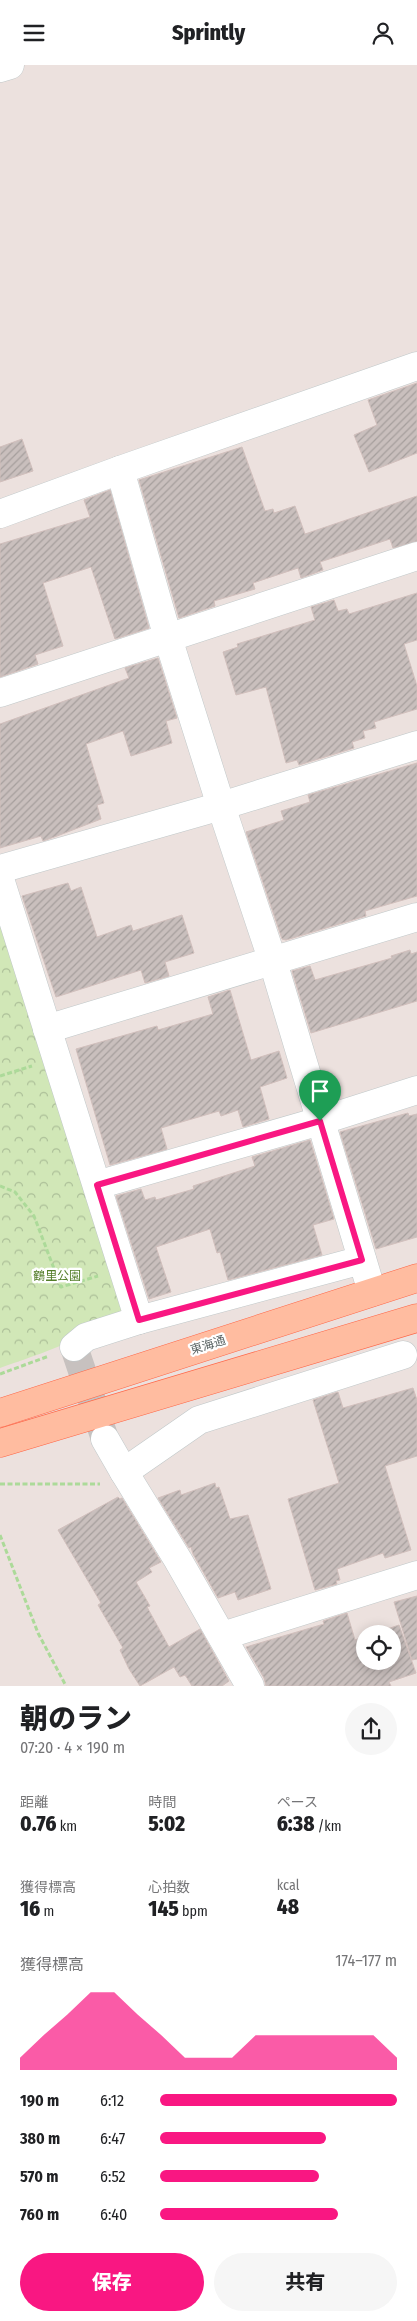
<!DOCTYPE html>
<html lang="ja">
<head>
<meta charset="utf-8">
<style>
  :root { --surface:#fff; --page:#f6f6f6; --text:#202124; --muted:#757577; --accent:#f91782 }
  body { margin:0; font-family:"Fira Sans Condensed","Noto Sans JP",sans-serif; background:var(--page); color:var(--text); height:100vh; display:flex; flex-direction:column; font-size:19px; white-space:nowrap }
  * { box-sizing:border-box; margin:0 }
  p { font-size:16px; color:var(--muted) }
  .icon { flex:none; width:28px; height:28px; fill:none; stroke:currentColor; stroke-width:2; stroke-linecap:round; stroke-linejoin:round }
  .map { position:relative; height:1621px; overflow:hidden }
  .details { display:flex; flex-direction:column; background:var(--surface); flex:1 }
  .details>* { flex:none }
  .tools { position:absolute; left:356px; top:1560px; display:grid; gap:10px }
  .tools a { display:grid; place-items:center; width:45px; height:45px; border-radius:50%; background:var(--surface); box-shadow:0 2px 12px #0003; font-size:25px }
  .pin { position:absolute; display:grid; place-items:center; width:42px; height:42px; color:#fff; margin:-51px -21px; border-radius:50% 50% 50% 0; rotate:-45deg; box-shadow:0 0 5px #0007 }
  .pin .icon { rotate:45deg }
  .round { display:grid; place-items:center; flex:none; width:52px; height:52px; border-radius:26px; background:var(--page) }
  .head { display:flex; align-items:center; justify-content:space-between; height:85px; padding:0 20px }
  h1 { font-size:28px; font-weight:800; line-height:38px }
  .stats { display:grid; grid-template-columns:repeat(3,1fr); gap:8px; height:85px; padding:5px 20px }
  .stats div { display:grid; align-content:center }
  .stats b { font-size:21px; font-weight:800 }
  .stats small { font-size:14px; font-weight:400 }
  .stats p { font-size:14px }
  .chart { height:140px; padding:10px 20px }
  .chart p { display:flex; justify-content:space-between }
  .chart svg { width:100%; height:90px; margin-top:5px; fill:var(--accent); opacity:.7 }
  .primary-button { display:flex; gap:10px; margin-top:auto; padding:10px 20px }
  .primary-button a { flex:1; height:58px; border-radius:30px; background:var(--accent); color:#fff; font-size:20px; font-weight:800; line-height:58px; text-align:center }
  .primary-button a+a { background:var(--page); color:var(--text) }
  ul { padding:0 20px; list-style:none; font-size:16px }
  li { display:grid; grid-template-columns:80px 60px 1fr; align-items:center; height:38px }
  li i { height:12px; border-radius:6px; background:var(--accent) }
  header { display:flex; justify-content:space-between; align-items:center; height:65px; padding:0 20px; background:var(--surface); font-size:22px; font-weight:800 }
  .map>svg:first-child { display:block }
  .park { fill:url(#park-crowns) }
  .building { fill:url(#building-hatch); stroke:#d1bfbc }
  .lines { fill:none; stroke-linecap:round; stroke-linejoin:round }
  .minor-tunnel { stroke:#c7c1bf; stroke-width:28; stroke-dasharray:28 14; stroke-linecap:butt }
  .minor-casing { stroke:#c0c8c9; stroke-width:29 }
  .major-casing { stroke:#ff6445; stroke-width:29 }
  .path { stroke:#acda99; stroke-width:3; stroke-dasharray:5 2.5; stroke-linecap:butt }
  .minor { stroke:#fff; stroke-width:28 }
  .major { stroke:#ffbca0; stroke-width:28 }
  .route-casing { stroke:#fff; stroke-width:10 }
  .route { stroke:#f91782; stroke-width:6 }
  .labels { text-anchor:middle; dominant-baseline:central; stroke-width:4.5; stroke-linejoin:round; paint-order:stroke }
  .park-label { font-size:12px; fill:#547e2a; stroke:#fff }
  .street-label { font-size:12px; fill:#576161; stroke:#fff }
</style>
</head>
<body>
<header><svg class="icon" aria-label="menu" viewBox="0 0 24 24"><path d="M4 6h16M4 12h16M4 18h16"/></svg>Sprintly<svg class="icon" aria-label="person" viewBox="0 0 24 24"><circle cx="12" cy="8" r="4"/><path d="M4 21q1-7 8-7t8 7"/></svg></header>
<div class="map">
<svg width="417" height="1621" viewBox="0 0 417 1621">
  <defs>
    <pattern id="park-crowns" width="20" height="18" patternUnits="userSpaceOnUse" patternTransform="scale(1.25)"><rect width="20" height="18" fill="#d1e7b7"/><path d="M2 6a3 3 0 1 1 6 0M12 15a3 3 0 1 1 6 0" fill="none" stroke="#acbf98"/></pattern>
    <pattern id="building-hatch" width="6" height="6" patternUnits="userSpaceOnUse" patternTransform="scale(1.25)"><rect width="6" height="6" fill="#c9bfbd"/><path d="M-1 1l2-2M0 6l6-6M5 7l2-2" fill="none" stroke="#a69f9d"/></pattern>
  </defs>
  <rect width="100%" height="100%" fill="#ece1de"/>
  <!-- park -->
  <path class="park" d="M0,842L126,1240C99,1271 39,1289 0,1303Z"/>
  <!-- building -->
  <g class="building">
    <path d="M417,318V388L369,407L354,370L377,360L368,335Z"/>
    <path d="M22,374L33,406L0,417V382Z"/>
    <path d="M242,382L265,446L273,444L274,448L295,441L305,469L417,431V476L393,483L390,474L320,497L323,505L301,513L298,503L253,518L255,524L214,536L215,541L179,553L139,415Z"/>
    <path d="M110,425L149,563L115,574L91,502L43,518L63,581L35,590L38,599L0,612V479L90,452L84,435Z"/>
    <path d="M417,528V575L404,579L417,621V644L374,657L376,663L363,666L365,673L352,677L354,683L299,700L297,695L286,698L266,622L236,630L223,587L238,582L237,579L315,555L311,542L334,535L338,546L347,544L349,549Z"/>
    <path d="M158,593L177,653L166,656L172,678L131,691L123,666L86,679L104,738L97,740L101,754L57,771L43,776L41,771L0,783V659L129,613L125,603Z"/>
    <path d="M417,698V831L365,846L366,851L286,875L282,874L246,767L284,755L281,746L310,737L308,730Z"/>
    <path d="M68,818L71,826L81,822L97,872L131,860L133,866L182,850L194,888L165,897L169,911L145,918L141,905L56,932L22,831Z"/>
    <path d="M410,885L411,889L417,887V936L311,968L292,906L310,901L315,915L392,893L391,891Z"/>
    <path d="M230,925L251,995L279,986L287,1013L260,1022L269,1054L243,1062L238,1045L221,1051L219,1046L161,1063L167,1084L110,1100L76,984L157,961L158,965L213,949L208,932Z"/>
    <path d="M408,1048L409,1051L417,1049V1172L376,1184L340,1067Z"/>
    <path d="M310,1075L334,1154L313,1160L322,1190L228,1215L220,1187L217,1188L210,1164L156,1182L171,1227L149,1234L116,1131L141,1124L145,1135L155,1132L156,1135L194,1124L193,1121L255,1101L252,1092Z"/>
    <path d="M413,1323L417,1335V1391L385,1401L411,1485L385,1493L383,1488L337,1504L340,1515L336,1516L337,1519L315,1525L288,1434L339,1418L313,1335L338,1327L343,1343Z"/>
    <path d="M215,1418L216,1423L219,1422L230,1454L248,1450L271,1524L238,1535L235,1527L218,1533L193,1489L191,1482L189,1483L158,1433L180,1425L181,1430Z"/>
    <path d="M118,1432L120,1434L122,1433L161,1497L149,1503L152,1507L136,1517L150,1541L147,1542L169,1582L200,1564L229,1616L222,1621H192L185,1610L180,1612L174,1602L140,1621L129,1604L120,1585L123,1583L98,1540L101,1538L58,1465Z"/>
    <path d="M417,1531V1594L412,1595L394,1537Z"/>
    <path d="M347,1548L355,1575L365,1571V1596H392V1569H373L399,1560L416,1608L389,1617L391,1621H266L264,1613L246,1582L324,1559L323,1556Z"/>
  </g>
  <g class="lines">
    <!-- minor-tunnel -->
    <path class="minor-tunnel" d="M74,1282L104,1371"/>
    <!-- minor casing -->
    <g class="minor-casing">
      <g id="minor">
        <path d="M0,3L10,0"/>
        <path d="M120,405L168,573L221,741L273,897L372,1227"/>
        <path d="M0,449L120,405L417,301"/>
        <path d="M0,628L417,491"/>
        <path d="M0,804L221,741L417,680"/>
        <path d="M0,814L139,1255L362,1195"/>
        <path d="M47,964L417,852"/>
        <path d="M97,1120L320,1056L417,1025"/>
        <path d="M74,1282L86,1272L139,1255"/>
        <path d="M105,1374L124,1407"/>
        <path d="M222,1571L417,1510"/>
        <path d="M250,1621L178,1495L124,1407L199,1355L403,1290"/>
      </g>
    </g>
    <!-- major casing -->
    <g class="major-casing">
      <g id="major">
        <path d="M0,1348L417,1213"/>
        <path d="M0,1378L417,1253"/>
      </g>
    </g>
    <!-- path -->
    <g class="path">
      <path d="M0,1011L32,1001"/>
      <path d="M0,1121L15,1127L34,1151L61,1222L98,1211"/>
      <path d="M0,1309L49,1291"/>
      <path d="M0,1419H100"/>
      <path d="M0,1470L38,1568L66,1621"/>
    </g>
    <!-- minor -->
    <use href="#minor" class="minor"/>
    <!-- major -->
    <use href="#major" class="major"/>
  </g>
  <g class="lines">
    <!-- route casing -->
    <g class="route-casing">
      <path id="route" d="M320,1056L362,1195L139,1255L97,1120Z"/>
    </g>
    <!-- route -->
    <use href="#route" class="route"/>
  </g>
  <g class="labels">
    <!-- park labels -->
    <g class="park-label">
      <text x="57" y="1211">鶴里公園</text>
    </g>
    <!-- street labels -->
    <g class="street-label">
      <text transform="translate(208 1280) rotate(-18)">東海通</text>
    </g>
  </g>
</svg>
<div class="tools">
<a><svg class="icon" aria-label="locate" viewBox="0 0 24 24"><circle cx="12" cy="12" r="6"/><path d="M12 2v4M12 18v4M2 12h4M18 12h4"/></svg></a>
</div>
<div class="pin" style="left:320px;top:1056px;background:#1e9e55"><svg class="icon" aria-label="arrive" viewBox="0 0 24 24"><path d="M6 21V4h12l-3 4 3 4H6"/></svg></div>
</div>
<section class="details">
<div class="head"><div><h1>朝のラン</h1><p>07:20 · 4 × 190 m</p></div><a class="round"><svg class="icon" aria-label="share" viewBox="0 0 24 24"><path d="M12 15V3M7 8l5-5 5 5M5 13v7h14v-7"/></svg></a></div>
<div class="stats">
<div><p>距離</p><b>0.76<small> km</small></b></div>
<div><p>時間</p><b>5:02</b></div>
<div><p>ペース</p><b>6:38<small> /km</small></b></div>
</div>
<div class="stats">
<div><p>獲得標高</p><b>16<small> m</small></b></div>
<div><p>心拍数</p><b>145<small> bpm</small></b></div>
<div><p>kcal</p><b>48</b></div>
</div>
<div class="chart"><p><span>獲得標高</span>174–177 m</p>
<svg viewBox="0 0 160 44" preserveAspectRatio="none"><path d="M0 44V38L10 27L20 17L30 6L40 6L50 17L60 27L70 38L80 38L90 38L100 27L110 27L120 27L130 27L140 27L150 27L160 38V44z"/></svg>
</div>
<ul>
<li><b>190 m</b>6:12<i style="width:100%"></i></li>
<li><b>380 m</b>6:47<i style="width:70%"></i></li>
<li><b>570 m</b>6:52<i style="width:67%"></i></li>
<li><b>760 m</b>6:40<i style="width:75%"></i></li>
</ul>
<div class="primary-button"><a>保存</a><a>共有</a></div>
</section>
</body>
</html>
